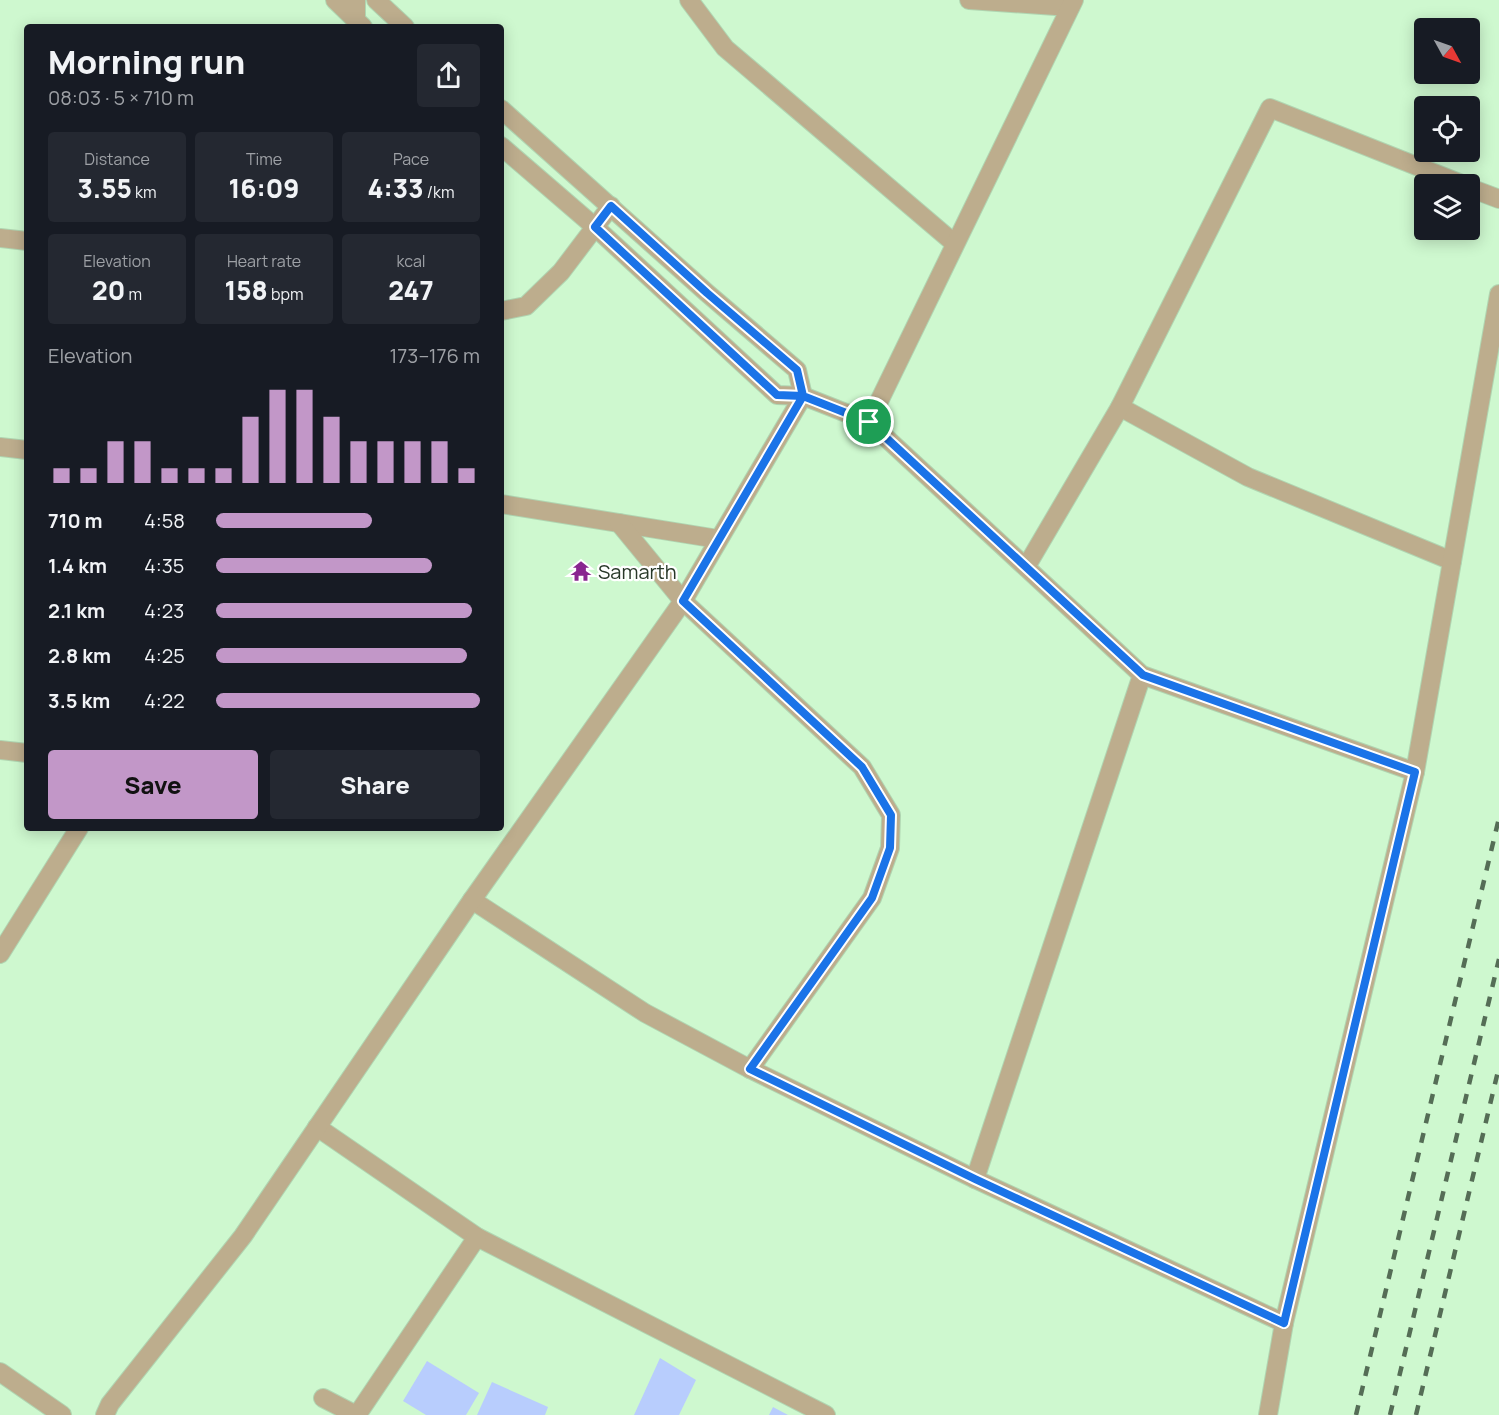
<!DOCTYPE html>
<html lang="en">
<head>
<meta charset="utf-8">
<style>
  :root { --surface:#171b24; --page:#242831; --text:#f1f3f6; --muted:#9ea1a6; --accent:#c297c8 }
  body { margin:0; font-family:Manrope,sans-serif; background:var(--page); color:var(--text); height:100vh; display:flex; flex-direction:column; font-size:22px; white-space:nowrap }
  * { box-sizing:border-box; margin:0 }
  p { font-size:20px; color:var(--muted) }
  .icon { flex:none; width:33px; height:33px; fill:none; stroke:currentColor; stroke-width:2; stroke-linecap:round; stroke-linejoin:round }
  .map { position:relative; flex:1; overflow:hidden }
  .side { position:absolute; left:24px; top:24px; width:480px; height:807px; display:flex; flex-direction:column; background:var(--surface); border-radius:6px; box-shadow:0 3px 15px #0003 }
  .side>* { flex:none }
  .needle { width:39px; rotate:130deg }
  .buttons { position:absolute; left:1414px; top:18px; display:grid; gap:12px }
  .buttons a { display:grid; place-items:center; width:66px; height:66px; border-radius:6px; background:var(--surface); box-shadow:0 3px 15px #0003; font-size:30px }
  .pin { position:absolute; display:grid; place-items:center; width:51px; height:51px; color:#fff; margin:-26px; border:3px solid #fff; border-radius:50%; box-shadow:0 2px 6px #0007 }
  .round { display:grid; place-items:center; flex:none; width:63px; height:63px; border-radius:6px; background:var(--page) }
  .overview { display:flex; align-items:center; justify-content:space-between; height:102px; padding:0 24px }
  h1 { font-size:33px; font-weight:800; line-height:45px }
  .figures { display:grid; grid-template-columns:repeat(3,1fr); gap:9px; height:102px; padding:6px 24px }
  .figures div { display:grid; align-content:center; border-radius:6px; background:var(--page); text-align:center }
  .figures b { font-size:26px; font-weight:800 }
  .figures small { font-size:16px; font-weight:400 }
  .figures p { font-size:16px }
  .chart { height:168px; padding:12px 24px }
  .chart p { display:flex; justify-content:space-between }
  .chart svg { width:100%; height:108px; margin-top:6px; stroke:var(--accent); stroke-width:6 }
  .button { display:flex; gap:12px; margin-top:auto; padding:12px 24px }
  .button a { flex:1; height:69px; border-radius:6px; background:var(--accent); color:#111; font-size:24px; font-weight:800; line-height:69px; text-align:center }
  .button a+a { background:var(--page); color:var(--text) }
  ul { padding:0 24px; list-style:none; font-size:20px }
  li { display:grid; grid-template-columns:96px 72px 1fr; align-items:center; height:45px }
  li i { height:15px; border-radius:8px; background:var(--accent) }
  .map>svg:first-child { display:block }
  .building { fill:#b8cdfd }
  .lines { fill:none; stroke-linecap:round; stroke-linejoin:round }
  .minor-casing { stroke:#b0d5b1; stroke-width:20 }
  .minor { stroke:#bdad8d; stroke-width:18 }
  .rail { stroke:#556d56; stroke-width:4.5; stroke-dasharray:10 10; stroke-linecap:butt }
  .route-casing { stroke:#fff; stroke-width:12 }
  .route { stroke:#1a73e8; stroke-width:8 }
  .labels { text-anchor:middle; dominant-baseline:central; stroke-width:4.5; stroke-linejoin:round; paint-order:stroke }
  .poi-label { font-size:20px; fill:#283828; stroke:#fff; text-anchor:start }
</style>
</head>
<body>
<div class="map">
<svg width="1499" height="1415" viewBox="0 0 1499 1415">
  <rect width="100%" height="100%" fill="#cef8cf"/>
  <!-- building -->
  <g class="building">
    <path d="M660,1358L696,1380L679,1415H634Z"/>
    <path d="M427,1361L479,1393L466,1415H426L403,1401Z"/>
    <path d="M492,1382L548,1407L545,1415H477Z"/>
    <path d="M773,1407L788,1415H769Z"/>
  </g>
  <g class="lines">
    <!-- minor casing -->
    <g class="minor-casing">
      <g id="minor">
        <path d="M335,0L363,27"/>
        <path d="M376,0L405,27"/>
        <path d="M689,0L725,48L954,243"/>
        <path d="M969,0L1070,7"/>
        <path d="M356,27V0"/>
        <path d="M501,146L595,227L777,395L803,396L869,422L1142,675L1415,772"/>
        <path d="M1470,188L1499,199"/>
        <path d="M0,238L27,241"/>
        <path d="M501,311L526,306L561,272L611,206"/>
        <path d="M1120,407L1248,477L1452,561"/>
        <path d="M869,422L1074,0"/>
        <path d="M0,447L27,450"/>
        <path d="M501,504L718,539"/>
        <path d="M619,523L683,601L862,767L891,815L890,848L872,898L750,1069"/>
        <path d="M1026,567L1120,407L1270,108L1462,184"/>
        <path d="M0,750L27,753"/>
        <path d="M472,900L645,1013L750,1069L975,1179L1284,1323"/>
        <path d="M0,954L79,828"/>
        <path d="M317,1127L477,1237L826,1415"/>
        <path d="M975,1179L1142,675"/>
        <path d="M0,1372L62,1415"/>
        <path d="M323,1398L356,1415"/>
        <path d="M105,1415L110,1404L243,1236L472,900L683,601L803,396L797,370L707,293L501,109"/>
        <path d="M357,1415L477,1237"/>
        <path d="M1268,1415L1284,1323L1415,772L1499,294"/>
      </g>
    </g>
    <!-- minor -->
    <use href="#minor" class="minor"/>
    <!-- rail -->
    <g class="rail">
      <path d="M1356,1415L1499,818"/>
      <path d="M1390,1415L1499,959"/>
      <path d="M1416,1415L1499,1067"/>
    </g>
  </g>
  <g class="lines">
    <!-- route casing -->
    <g class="route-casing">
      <path id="route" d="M869,422L803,396L797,370L707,293L611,206L595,227L777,395L803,396L683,601L862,767L891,815L890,848L872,898L750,1069L975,1179L1284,1323L1415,772L1143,675L869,422"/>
    </g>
    <!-- route -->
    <use href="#route" class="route"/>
  </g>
  <!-- icons -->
  <defs>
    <g id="temple-bare" transform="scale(1.62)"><path d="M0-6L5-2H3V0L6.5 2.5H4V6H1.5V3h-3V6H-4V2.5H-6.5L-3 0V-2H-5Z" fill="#89268f" stroke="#fff" stroke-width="2.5" paint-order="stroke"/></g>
  </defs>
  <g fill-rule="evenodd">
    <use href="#temple-bare" x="581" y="571"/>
  </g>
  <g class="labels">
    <!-- poi labels -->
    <g class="poi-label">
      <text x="598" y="571">Samarth</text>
    </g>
  </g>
</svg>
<div class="buttons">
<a><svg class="needle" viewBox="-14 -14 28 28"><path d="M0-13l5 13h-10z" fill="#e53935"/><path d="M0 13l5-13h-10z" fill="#9ea1a6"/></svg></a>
<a><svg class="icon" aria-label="locate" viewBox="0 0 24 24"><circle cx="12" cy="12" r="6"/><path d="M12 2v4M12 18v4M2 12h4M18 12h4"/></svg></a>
<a><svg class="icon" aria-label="layers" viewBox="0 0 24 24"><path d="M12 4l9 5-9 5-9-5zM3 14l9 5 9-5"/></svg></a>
</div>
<div class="pin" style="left:869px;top:422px;background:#1e9e55"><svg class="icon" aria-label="arrive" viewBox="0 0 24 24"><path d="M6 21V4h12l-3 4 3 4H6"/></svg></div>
<section class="side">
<div class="overview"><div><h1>Morning run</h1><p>08:03 · 5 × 710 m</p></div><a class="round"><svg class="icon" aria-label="share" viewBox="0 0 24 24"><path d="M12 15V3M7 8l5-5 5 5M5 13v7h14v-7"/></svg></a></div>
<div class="figures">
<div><p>Distance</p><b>3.55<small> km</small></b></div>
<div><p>Time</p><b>16:09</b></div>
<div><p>Pace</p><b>4:33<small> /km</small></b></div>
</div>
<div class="figures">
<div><p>Elevation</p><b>20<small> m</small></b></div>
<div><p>Heart rate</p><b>158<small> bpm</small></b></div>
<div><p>kcal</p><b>247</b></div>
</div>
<div class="chart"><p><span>Elevation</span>173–176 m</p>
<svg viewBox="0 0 160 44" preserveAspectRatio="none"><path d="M5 44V38M15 44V38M25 44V27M35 44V27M45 44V38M55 44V38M65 44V38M75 44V17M85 44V6M95 44V6M105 44V17M115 44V27M125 44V27M135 44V27M145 44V27M155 44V38"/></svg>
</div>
<ul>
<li><b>710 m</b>4:58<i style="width:59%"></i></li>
<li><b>1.4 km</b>4:35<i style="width:82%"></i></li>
<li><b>2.1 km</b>4:23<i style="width:97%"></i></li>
<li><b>2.8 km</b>4:25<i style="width:95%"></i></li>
<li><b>3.5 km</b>4:22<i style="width:100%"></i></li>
</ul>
<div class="button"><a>Save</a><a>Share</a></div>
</section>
</div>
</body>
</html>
